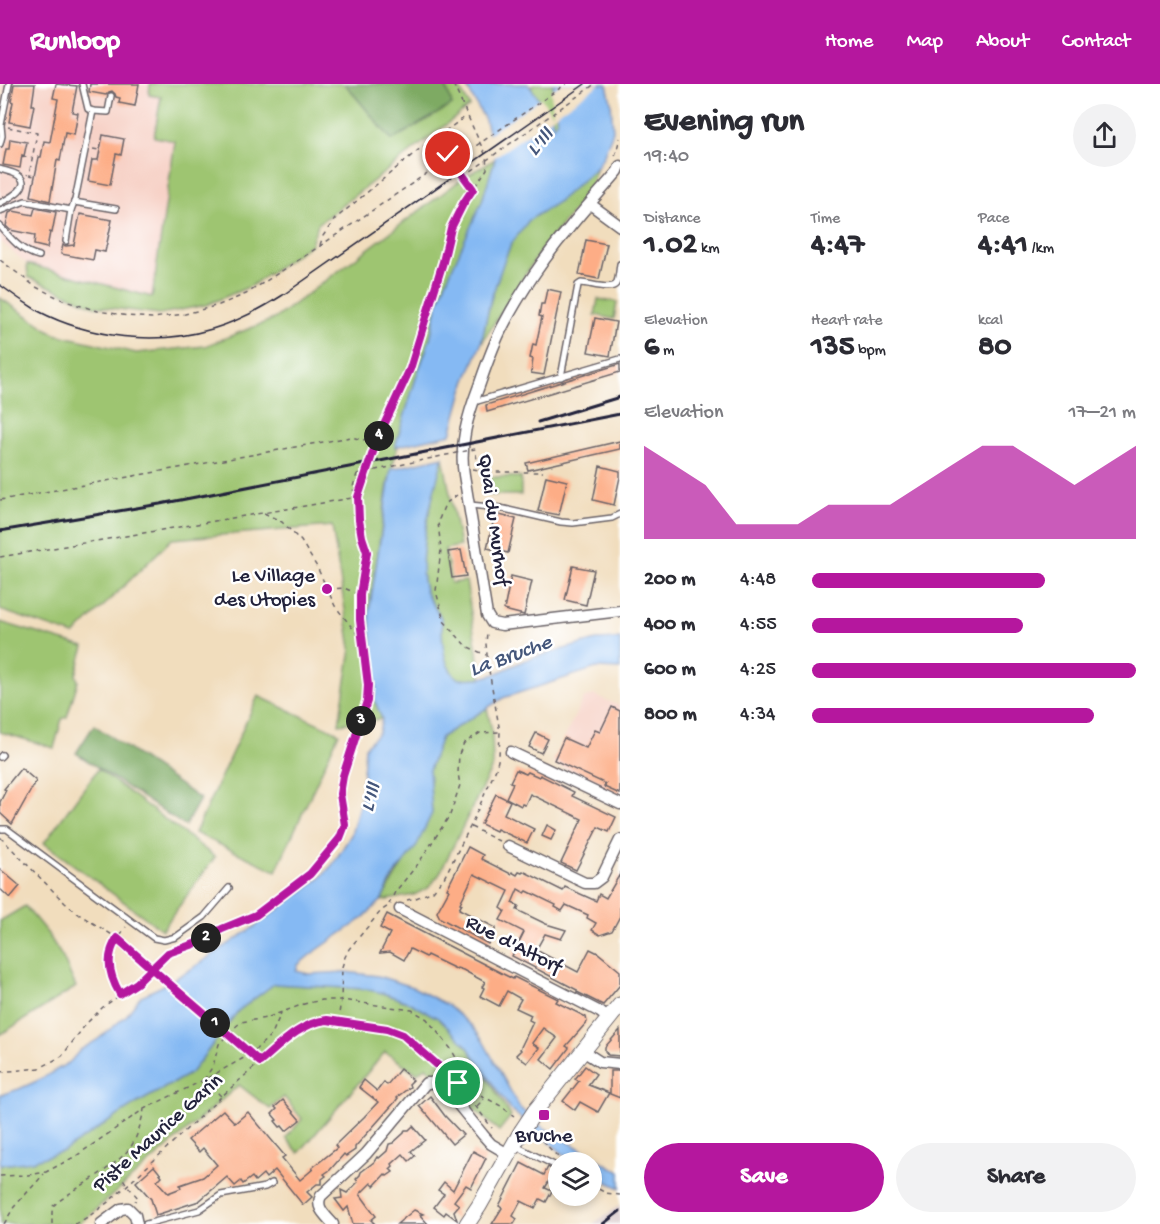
<!DOCTYPE html>
<html lang="en">
<head>
<meta charset="utf-8">
<style>
  :root { --surface:#fff; --page:#f2f2f3; --text:#2b2b33; --muted:#7c7c81; --accent:#b5179e }
  body { margin:0; font-family:"Gochi Hand",sans-serif; background:var(--page); color:var(--text); height:100vh; display:flex; flex-direction:column; font-size:22px; white-space:nowrap }
  * { box-sizing:border-box; margin:0 }
  p { font-size:20px; color:var(--muted) }
  .icon { flex:none; width:33px; height:33px; fill:none; stroke:currentColor; stroke-width:2; stroke-linecap:round; stroke-linejoin:round }
  .map { position:relative; flex:1; overflow:hidden }
  .drawer { display:flex; flex-direction:column; background:var(--surface); width:540px }
  .drawer>* { flex:none }
  .tools { position:absolute; left:548px; top:1068px; display:grid; gap:12px }
  .tools a { display:grid; place-items:center; width:54px; height:54px; border-radius:50%; background:var(--surface); box-shadow:0 3px 9px #0003; font-size:30px }
  .pin { position:absolute; display:grid; place-items:center; width:51px; height:51px; color:#fff; margin:-26px; border:3px solid #fff; border-radius:50%; box-shadow:0 2px 6px #0007 }
  .km { position:absolute; width:30px; height:30px; margin:-15px; border-radius:50%; background:#222; color:#fff; font-size:16px; line-height:30px; text-align:center }
  .round { display:grid; place-items:center; flex:none; width:63px; height:63px; border-radius:32px; background:var(--page) }
  .overview { display:flex; align-items:center; justify-content:space-between; height:102px; padding:0 24px }
  h1 { font-size:33px; font-weight:700; line-height:45px }
  .stats { display:grid; grid-template-columns:repeat(3,1fr); gap:9px; height:102px; padding:6px 24px }
  .stats div { display:grid; align-content:center }
  .stats b { font-size:30px; font-weight:700 }
  .stats small { font-size:16px; font-weight:400 }
  .stats p { font-size:16px }
  .chart { height:168px; padding:12px 24px }
  .chart p { display:flex; justify-content:space-between }
  .chart svg { width:100%; height:108px; margin-top:6px; fill:var(--accent); opacity:.7 }
  .primary-button { display:flex; gap:12px; margin-top:auto; padding:12px 24px }
  .primary-button a { flex:1; height:69px; border-radius:36px; background:var(--accent); color:#fff; font-size:24px; font-weight:700; line-height:69px; text-align:center }
  .primary-button a+a { background:var(--page); color:var(--text) }
  ul { padding:0 24px; list-style:none; font-size:20px }
  li { display:grid; grid-template-columns:96px 72px 1fr; align-items:center; height:45px }
  li i { height:15px; border-radius:8px; background:var(--accent) }
  header { display:flex; align-items:center; gap:36px; box-sizing:border-box; height:84px; padding:0 30px; background:var(--accent); color:#fff }
  header strong { font-size:28px }
  nav { display:flex; gap:33px; margin-inline-start:auto; font-size:21px }
  main { display:flex; flex:1; min-height:0 }
  .map>svg:first-child { display:block }
  .built { fill:#f7d1c6 }
  .industrial { fill:#d2bfbf }
  .green { fill:#9ec571; stroke:#607456; stroke-width:1.5 }
  .forest { fill:#7eaa63; stroke:#50664f; stroke-width:1.5 }
  .water { fill:#85b9f3; stroke:#546e97; stroke-width:1.5 }
  .pier { fill:#f1ddbd }
  .building { fill:#fdad86 }
  .lines { fill:none; stroke-linecap:round; stroke-linejoin:round }
  .service-casing { stroke:#6a6368; stroke-width:8 }
  .minor-casing { stroke:#6a6368; stroke-width:13 }
  .secondary-casing { stroke:#6a6368; stroke-width:17 }
  .path { stroke:#6a6368; stroke-width:1.5; stroke-dasharray:4.5 4.5; stroke-linecap:butt }
  .service { stroke:#fff; stroke-width:5 }
  .minor { stroke:#fff; stroke-width:10 }
  .secondary { stroke:#fff; stroke-width:15 }
  .tram { stroke:#22223b; stroke-width:1.5 }
  .rail { stroke:#22223b; stroke-width:3 }
  .secondary-bridge-casing { stroke:#6a6368; stroke-width:17; stroke-linecap:butt }
  .path-bridge { stroke:#6a6368; stroke-width:1.5; stroke-dasharray:4.5 4.5; stroke-linecap:butt }
  .secondary-bridge { stroke:#fff; stroke-width:15 }
  .route-casing { stroke:#fff; stroke-width:12 }
  .route { stroke:#b5179e; stroke-width:8 }
  .poi-dot { fill:#b5179e; stroke:#fff; stroke-width:2 }
  .labels { text-anchor:middle; dominant-baseline:central; stroke-width:5; stroke-linejoin:round; paint-order:stroke }
  .street-label { font-size:21px; fill:#22223b; stroke:#fff }
  .poi-label { font-size:21px; fill:#22223b; stroke:#fff; text-anchor:end }
  .water-label { font-size:22px; font-style:italic; fill:#45577b; stroke:#fff }
</style>
</head>
<body>
<header>
<strong>Runloop</strong>
<nav><a>Home</a><a>Map</a><a>About</a><a>Contact</a></nav>
</header>
<main>
<div class="map">
<svg width="620" height="1140" viewBox="0 0 620 1140">
  <rect width="100%" height="100%" fill="#fff"/>
  <filter id="ink" filterUnits="userSpaceOnUse"><feTurbulence type="fractalNoise" baseFrequency=".0167" numOctaves="2"/><feDisplacementMap in="SourceGraphic" scale="12" xChannelSelector="R" yChannelSelector="G"/><feConvolveMatrix kernelMatrix="1 2 1 2 8 2 1 2 1" color-interpolation-filters="sRGB"/></filter>
  <filter id="wash" filterUnits="userSpaceOnUse"><feTurbulence type="fractalNoise" baseFrequency=".008" numOctaves="4" result="noise"/><feDisplacementMap in="SourceGraphic" scale="24" xChannelSelector="R" yChannelSelector="G"/><feGaussianBlur stdDeviation="1.35" result="paint"/><feColorMatrix in="noise" values="0 0 0 0 0 0 0 0 0 0 0 0 0 0 0 0 0 1.4 0 .05"/><feComposite in="paint" operator="in"/></filter>
  <g filter="url(#wash)">
    <rect width="100%" height="100%" fill="#f1ddbd"/>
    <!-- built -->
    <g class="built">
      <path d="M1,0H150L149,11L161,13L175,57L152,213L27,180L0,157V23L5,11Z"/>
      <path d="M594,611L620,622V713L552,679L583,615Z"/>
    </g>
    <!-- industrial -->
    <path class="industrial" d="M620,1121V1140H593Z"/>
    <!-- green -->
    <g class="green">
      <path d="M150,0H345L392,56L452,21L445,0H457L470,22L318,140L311,160L251,202L206,221L160,230L94,222L28,193L27,180L152,213L175,57L154,53L161,13L149,11Z"/>
      <path d="M533,0H553L557,37L553,43L546,28L531,4Z"/>
      <path d="M495,75L482,117L416,294L388,399L369,528L376,603L374,615L382,635L339,640L351,565L332,442L172,455L74,551L0,526V214L55,250L136,269L205,262L274,235L466,92Z"/>
      <path d="M597,83L589,108L541,166L481,260C490,219 499,168 528,137C537,128 550,124 559,116C572,106 585,94 597,83Z"/>
      <path d="M598,215L617,218L614,235L595,231Z"/>
      <path d="M443,373L460,462L445,465L451,499L466,497L481,594L457,595C444,583 443,566 442,548C442,544 442,538 441,534C437,524 428,517 425,506C415,472 434,407 443,373Z"/>
      <rect x="490" y="393" width="31" height="18"/>
      <path d="M0,538L84,563L76,591L78,597L67,633L62,635L54,664L0,648Z"/>
      <path d="M258,612L339,649L276,787L195,749Z"/>
      <path d="M487,624L492,647L493,681L439,791L428,804L414,811L381,817L432,729L429,686L441,653Z"/>
      <path d="M98,685L215,773L162,846L44,759Z"/>
      <path d="M25,822L48,850L63,874L76,903L0,951V837Z"/>
      <path d="M274,900L365,905L383,909L410,919L438,934L467,962L511,1032L499,1047L426,983L417,989L385,968L299,1069L286,1054L302,1035L284,1013L270,1025L239,1001L79,1140H0V1080H10L134,1021L191,989L238,927Z"/>
    </g>
    <!-- forest -->
    <g class="forest">
      <path d="M345,0H414L416,2L417,0H445L452,21L392,56Z"/>
      <path d="M94,641L200,715L185,742L76,669Z"/>
    </g>
    <!-- water -->
    <g class="water">
      <path d="M465,0H528L552,33L553,42L557,37L553,0H607L611,18L613,47L603,73L597,83L558,118L529,136L511,160L504,177L490,218L481,260L465,299L451,350L395,363L416,294L430,255L437,223L446,198L482,117L495,75L485,36Z"/>
      <path d="M443,373C434,407 415,472 425,506C428,517 437,524 441,534C442,538 442,544 442,548C443,566 444,583 458,595L481,594L495,590L525,576L596,556L620,555V585L596,584L503,614L441,653L429,686L432,729L416,763L394,791L381,817L362,835L310,871L298,881L296,887L309,890L346,888L378,892L413,903L447,921L472,942L483,957L520,1024L541,1042L620,1088V1104L591,1090V1078H573L516,1030L510,1025L467,962L438,934L410,919L383,909L365,905L274,900L238,927L191,989L134,1021L64,1067L32,1077L10,1080H0V1011L19,1005L39,996L70,978L80,966L97,956L126,932L141,912L162,902L188,887L254,843L319,795L333,780L351,751L361,715L365,663L379,648L382,635L374,615L376,603L369,528L391,385Z"/>
    </g>
    <!-- pier -->
    <path class="pier" d="M561,0H600L492,75L486,52L541,14L549,26L553,30L551,7Z"/>
    <g id="blocks">
      <!-- building -->
      <g class="building">
        <path d="M14,0H35L32,21H34L30,42L9,38L13,18L11,17Z"/>
        <path d="M56,0L77,2L72,28L78,29L74,51L65,49L60,77L57,76L50,117L31,112L39,73H41L44,57L50,58L58,15L53,14Z"/>
        <path d="M90,0H139L135,22L119,19L120,14L116,13L115,10L112,7L109,8L106,11L89,8Z"/>
        <path d="M103,51L124,55L121,71L116,70L110,101L88,97L92,76H98Z"/>
        <path d="M10,55L27,58L24,72L22,71L20,84L3,81L6,65H9Z"/>
        <path d="M35,124L56,128L52,149L50,148L47,164L34,161L35,151L10,146L6,142L9,129L13,127L33,131Z"/>
        <path d="M80,130L112,136L105,168L95,166L93,176L61,170L63,161L66,162L74,161Z"/>
        <path d="M586,156L607,160L599,195L579,191Z"/>
        <path d="M547,205L561,208L544,291L531,289L533,275L530,274L533,260L536,261L542,233L539,232L541,220H544Z"/>
        <path d="M595,234L616,238L610,272L588,268Z"/>
        <path d="M620,280V288L487,328L486,321Z"/>
        <path d="M620,357V365L528,386L526,379Z"/>
        <path d="M600,382L620,387V393L614,421L593,416Z"/>
        <path d="M546,392L567,397L559,431L538,427Z"/>
        <path d="M495,430L516,435L508,469L487,464Z"/>
        <path d="M461,466L466,492L452,494L448,468Z"/>
        <path d="M573,482L594,486L586,521L565,516Z"/>
        <path d="M511,492L532,497L524,531L504,526Z"/>
        <path d="M612,623L620,627V710L604,703L606,700L554,676L564,654L586,664L595,646L600,648Z"/>
        <path d="M536,649L548,655L541,669L529,663Z"/>
        <path d="M21,684L36,697L12,740L0,729V718L6,706L4,705Z"/>
        <path d="M516,686L526,690L528,688L539,693L540,691L574,708L572,712L616,733L609,748L598,743L576,786L561,779L582,735L530,710L525,721L522,720L521,722L506,714L513,699L510,698Z"/>
        <path d="M496,710L510,717L504,730L534,745L527,759L497,745L496,747L481,740Z"/>
        <path d="M547,741L556,746L551,756L542,752Z"/>
        <path d="M468,763L483,771L481,775L511,790L512,788L517,791L519,788L522,789L523,787L563,807L565,803L596,817L599,810L606,814L620,790V832L612,847L600,851L592,846L596,839L587,834L588,831L566,821L562,827L555,823L556,821L527,807L525,809L518,805L512,819L519,822L517,826L546,840L566,846L561,855L545,850L536,866L578,888L590,865L598,869L620,887V901L603,921L577,908V906L512,872L524,848L500,836L505,827L501,824L509,807L474,790L463,813L460,819L462,820L459,825L496,844L488,860L440,834L437,828L449,806L447,805Z"/>
        <path d="M0,785L20,802L10,814L0,805Z"/>
        <path d="M387,830L505,891L513,895L514,893L558,915L556,918L586,933L587,938L566,962L569,964L553,985L541,975L557,954L543,944L532,959L539,964L527,979L516,971L521,966L520,965L533,938L529,936L531,931L516,924L521,915L507,907L499,922L480,912L484,904L482,903L485,898L463,886L457,884L456,885L427,871L426,873L410,865L404,876L390,868L380,869L390,849L380,844Z"/>
        <path d="M620,946V972L608,971L605,967V963Z"/>
        <path d="M585,982L596,990L588,1001L609,1009L598,1028L580,1018L575,1026L563,1017L579,997L575,995Z"/>
        <path d="M400,985L413,996L409,1000L410,1003L397,1013L398,1014L395,1018L355,1063V1066L346,1072L344,1070L330,1086L324,1090L326,1092L322,1095V1100H317L307,1108L312,1113L303,1121L275,1086L266,1094L263,1090L255,1097L252,1093L243,1100L241,1097L235,1102L227,1093L199,1117L156,1131L151,1115L136,1098L154,1082L162,1092L157,1097L168,1109L181,1104L180,1101L203,1093L217,1081L203,1064L199,1068L188,1056L223,1026L235,1039L248,1028L285,1072L282,1074L300,1096L313,1085L312,1084L337,1064L335,1061L364,1033L378,1018L359,1003L364,996L377,1007L384,998L387,1001Z"/>
        <path d="M610,987H620V1014L610,1010Z"/>
        <path d="M430,1012L445,1032L463,1051L452,1060L427,1030H426L419,1022Z"/>
        <path d="M283,1016L300,1036L286,1047L282,1042L280,1043L275,1037L277,1036L272,1030L277,1025L275,1023Z"/>
        <path d="M413,1042L425,1056L411,1067L415,1072L409,1077L403,1070L392,1080L393,1082L390,1085L393,1088L387,1092L385,1090L374,1102L371,1099L360,1110L376,1132L371,1136L375,1140H353L348,1123L344,1127L335,1115L342,1114L341,1106L347,1109L358,1098L356,1095L360,1091L361,1088L374,1078L377,1073L379,1074L387,1067L389,1060L393,1059L404,1049L405,1046H409Z"/>
        <path d="M473,1067L486,1074L471,1104L466,1101L454,1117L459,1121L454,1127L457,1136L446,1128L444,1131L434,1123L444,1110L438,1106L444,1098L453,1106Z"/>
        <path d="M521,1079L544,1091L548,1083L555,1087L545,1104L552,1107L546,1118L540,1115L535,1124L521,1117L513,1132L517,1135L514,1140H492L502,1124L499,1122Z"/>
        <path d="M414,1126L423,1130L420,1131L428,1140H397Z"/>
      </g>
    </g>
  </g>
  <g filter="url(#ink)">
    <use href="#blocks" fill-opacity="0" stroke="#6a6368" stroke-width="1.5"/>
    <g class="lines">
      <!-- service casing -->
      <g class="service-casing">
        <g id="service">
          <path d="M82,0L88,25L93,27L108,28L111,12"/>
          <path d="M0,60L2,52L1,41L9,0"/>
          <path d="M0,85C6,87 14,88 19,92C33,103 7,115 0,119"/>
          <path d="M74,118L116,125"/>
          <path d="M0,127L25,117L71,126"/>
          <path d="M0,142C11,155 22,168 39,172"/>
          <path d="M66,157L71,126L75,116L93,27"/>
          <path d="M561,293L578,201L581,199C589,199 611,207 616,200C619,195 619,185 620,180"/>
          <path d="M474,318L620,275"/>
          <path d="M470,421L500,424L561,438L573,439L612,434L620,430"/>
          <path d="M0,673L2,671"/>
          <path d="M0,745H7L154,854L164,856L176,853L204,833L229,804"/>
          <path d="M514,1061L558,1083"/>
          <path d="M146,1140L199,1126L221,1111L265,1103L272,1099"/>
        </g>
      </g>
      <!-- minor casing -->
      <g class="minor-casing">
        <g id="minor">
          <path d="M620,82L618,87C602,106 585,124 570,143C546,171 520,209 503,242C493,261 486,282 479,302C468,331 459,360 464,391L487,531L492,539L502,541L620,527"/>
          <path d="M590,120L620,142"/>
          <path d="M511,668L620,720"/>
          <path d="M508,762L585,799H594L602,793L620,756"/>
          <path d="M400,825L600,928L609,935"/>
          <path d="M583,967L600,978L620,980"/>
          <path d="M101,1140L121,1125L128,1124L135,1131L137,1140"/>
          <path d="M333,1140C325,1131 315,1123 321,1112L366,1070L426,999H437L443,1002L483,1051L491,1060L508,1070"/>
        </g>
      </g>
      <!-- secondary casing -->
      <g class="secondary-casing">
        <g id="secondary">
          <path d="M535,1027L620,921"/>
          <path d="M467,1140L479,1122L521,1048"/>
        </g>
      </g>
      <!-- path -->
      <g class="path">
        <path d="M8,43L37,49L30,86L27,91"/>
        <path d="M436,53L449,70L446,76"/>
        <path d="M93,65L100,66"/>
        <path d="M22,72L31,74"/>
        <path d="M615,72L620,54"/>
        <path d="M29,91L35,92"/>
        <path d="M320,161L323,152L335,135L417,67L465,33"/>
        <path d="M0,176L36,203L65,217L98,227L128,232L152,234L185,230L219,221L246,210L320,162L445,77H454L472,104"/>
        <path d="M473,385L479,386L475,365"/>
        <path d="M479,386L487,388H543"/>
        <path d="M457,411L445,420L438,438L441,466L436,507L444,537L466,562L486,571"/>
        <path d="M0,416L351,353L363,356L378,352"/>
        <path d="M264,429L282,438L301,457L317,483L335,522L362,556"/>
        <path d="M0,473L358,413L357,407L352,406L357,390"/>
        <path d="M328,505L344,504L358,510"/>
        <path d="M471,743L499,757"/>
        <path d="M0,753L65,819L80,831L114,852L142,876"/>
        <path d="M407,816L416,814L433,807L444,794L470,743L496,685L499,672L500,648L488,581L486,560L487,548"/>
        <path d="M389,820L395,808L418,780L450,731L460,701L458,689L459,670L464,659L480,649L499,648"/>
        <path d="M120,910C105,882 108,867 126,843"/>
        <path d="M338,937L341,916L342,883L345,873L349,865L381,827L391,820"/>
        <path d="M237,958L260,977"/>
        <path d="M0,988L40,984L62,972L86,940L103,923L137,899L168,869L197,859L222,845L256,831L310,790L340,754L345,741L340,710L343,692L367,617L368,601L360,536V511L367,468L362,453L359,436L358,413L377,356L409,285L443,178L451,144L463,120L487,85L486,72L453,0"/>
        <path d="M204,996L213,982L219,960L233,945L241,938L266,934L304,920L322,916H341L412,926L427,935L451,965L465,989L469,1005"/>
        <path d="M205,996L221,1012"/>
        <path d="M459,1000L492,1044"/>
        <path d="M477,1022L484,1015"/>
        <path d="M536,1050L559,1074"/>
        <path d="M114,1080L127,1101L138,1114L135,1117"/>
        <path d="M0,1092L28,1091L46,1088L76,1072L144,1025L204,996L251,970L272,950L281,929"/>
        <path d="M591,1101L606,1109L620,1111"/>
        <path d="M4,1140L14,1123L44,1090"/>
        <path d="M52,1140V1128L53,1122C75,1103 110,1088 129,1065C137,1056 141,1038 144,1026"/>
        <path d="M75,1140C102,1127 128,1100 150,1080C189,1043 228,1005 269,971C287,956 302,939 326,935L387,945L403,951L458,999L501,1022L514,1032"/>
      </g>
      <!-- service -->
      <use href="#service" class="service"/>
      <!-- minor -->
      <use href="#minor" class="minor"/>
      <!-- secondary -->
      <use href="#secondary" class="secondary"/>
      <!-- tram -->
      <path class="tram" d="M0,201C12,210 25,219 38,227C90,254 156,262 212,245C237,238 261,225 283,211L585,0"/>
      <!-- rail -->
      <g class="rail">
        <path d="M538,338L620,313"/>
        <path d="M0,447L160,420L620,330"/>
        <path d="M603,1140L620,1127"/>
      </g>
      <!-- secondary-bridge casing -->
      <g class="secondary-bridge-casing">
        <path id="secondary-bridge" d="M521,1048L535,1027"/>
      </g>
      <!-- path-bridge -->
      <g class="path-bridge">
        <path d="M454,77L566,0"/>
        <path d="M464,92L595,0"/>
        <path d="M357,390L475,365"/>
        <path d="M142,876L237,958"/>
      </g>
      <!-- secondary-bridge -->
      <use href="#secondary-bridge" class="secondary-bridge"/>
    </g>
  </g>
  <g class="lines" filter="url(#ink)">
    <!-- route casing -->
    <g class="route-casing">
      <path id="route" d="M448,70L446,77H454L457,83L473,105L463,120L451,144L443,178L410,285L377,356L358,413L359,436L362,453L367,468L360,511V536L368,601L367,617L343,692L340,710L345,741L340,754L310,790L256,831L222,845L197,859L168,869L137,899L120,910C113,898 107,882 111,868C112,863 115,858 117,854C164,896 213,937 260,978C280,961 300,939 327,936L387,945L403,951L458,999"/>
    </g>
    <!-- route -->
    <use href="#route" class="route"/>
  </g>
  <!-- markers -->
  <g class="poi-dot">
    <circle cx="327" cy="505" r="6"/>
    <rect x="538" y="1025" width="12" height="12" rx="3"/>
  </g>
  <g class="labels">
    <!-- street labels -->
    <g class="street-label">
      <text transform="translate(492 436) rotate(82)">Quai du Murhof</text>
      <text transform="translate(513 862) rotate(27)">Rue d'Altorf</text>
      <text transform="translate(159 1050) rotate(-42)">Piste Maurice Garin</text>
    </g>
    <!-- poi labels -->
    <g class="poi-label">
      <text x="315" y="493">Le Village<tspan x="315" dy="24">des Utopies</tspan></text>
      <text x="544" y="1053" text-anchor="middle">Bruche</text>
    </g>
    <!-- water labels -->
    <g class="water-label">
      <text transform="translate(541 59) rotate(-47)">L'Ill</text>
      <text transform="translate(511 573) rotate(-20)">La Bruche</text>
      <text transform="translate(372 714) rotate(-72)">L'Ill</text>
    </g>
  </g>
</svg>
<div class="tools">
<a><svg class="icon" aria-label="layers" viewBox="0 0 24 24"><path d="M12 4l9 5-9 5-9-5zM3 14l9 5 9-5"/></svg></a>
</div>
<div class="pin" style="left:458px;top:999px;background:#1e9e55"><svg class="icon" aria-label="arrive" viewBox="0 0 24 24"><path d="M6 21V4h12l-3 4 3 4H6"/></svg></div>
<div class="pin" style="left:448px;top:70px;background:#d93025"><svg class="icon" aria-label="check" viewBox="0 0 24 24"><path d="M5 12l5 5 9-10"/></svg></div>
<b class="km" style="left:215px;top:939px">1</b>
<b class="km" style="left:206px;top:854px">2</b>
<b class="km" style="left:361px;top:637px">3</b>
<b class="km" style="left:379px;top:352px">4</b>
</div>
<section class="drawer">
<div class="overview"><div><h1>Evening run</h1><p>19:40</p></div><a class="round"><svg class="icon" aria-label="share" viewBox="0 0 24 24"><path d="M12 15V3M7 8l5-5 5 5M5 13v7h14v-7"/></svg></a></div>
<div class="stats">
<div><p>Distance</p><b>1.02<small> km</small></b></div>
<div><p>Time</p><b>4:47</b></div>
<div><p>Pace</p><b>4:41<small> /km</small></b></div>
</div>
<div class="stats">
<div><p>Elevation</p><b>6<small> m</small></b></div>
<div><p>Heart rate</p><b>135<small> bpm</small></b></div>
<div><p>kcal</p><b>80</b></div>
</div>
<div class="chart"><p><span>Elevation</span>17–21 m</p>
<svg viewBox="0 0 160 44" preserveAspectRatio="none"><path d="M0 44V6L10 14L20 22L30 38L40 38L50 38L60 30L70 30L80 30L90 22L100 14L110 6L120 6L130 14L140 22L150 14L160 6V44z"/></svg>
</div>
<ul>
<li><b>200 m</b>4:48<i style="width:72%"></i></li>
<li><b>400 m</b>4:55<i style="width:65%"></i></li>
<li><b>600 m</b>4:25<i style="width:100%"></i></li>
<li><b>800 m</b>4:34<i style="width:87%"></i></li>
</ul>
<div class="primary-button"><a>Save</a><a>Share</a></div>
</section>
</main>
</body>
</html>
